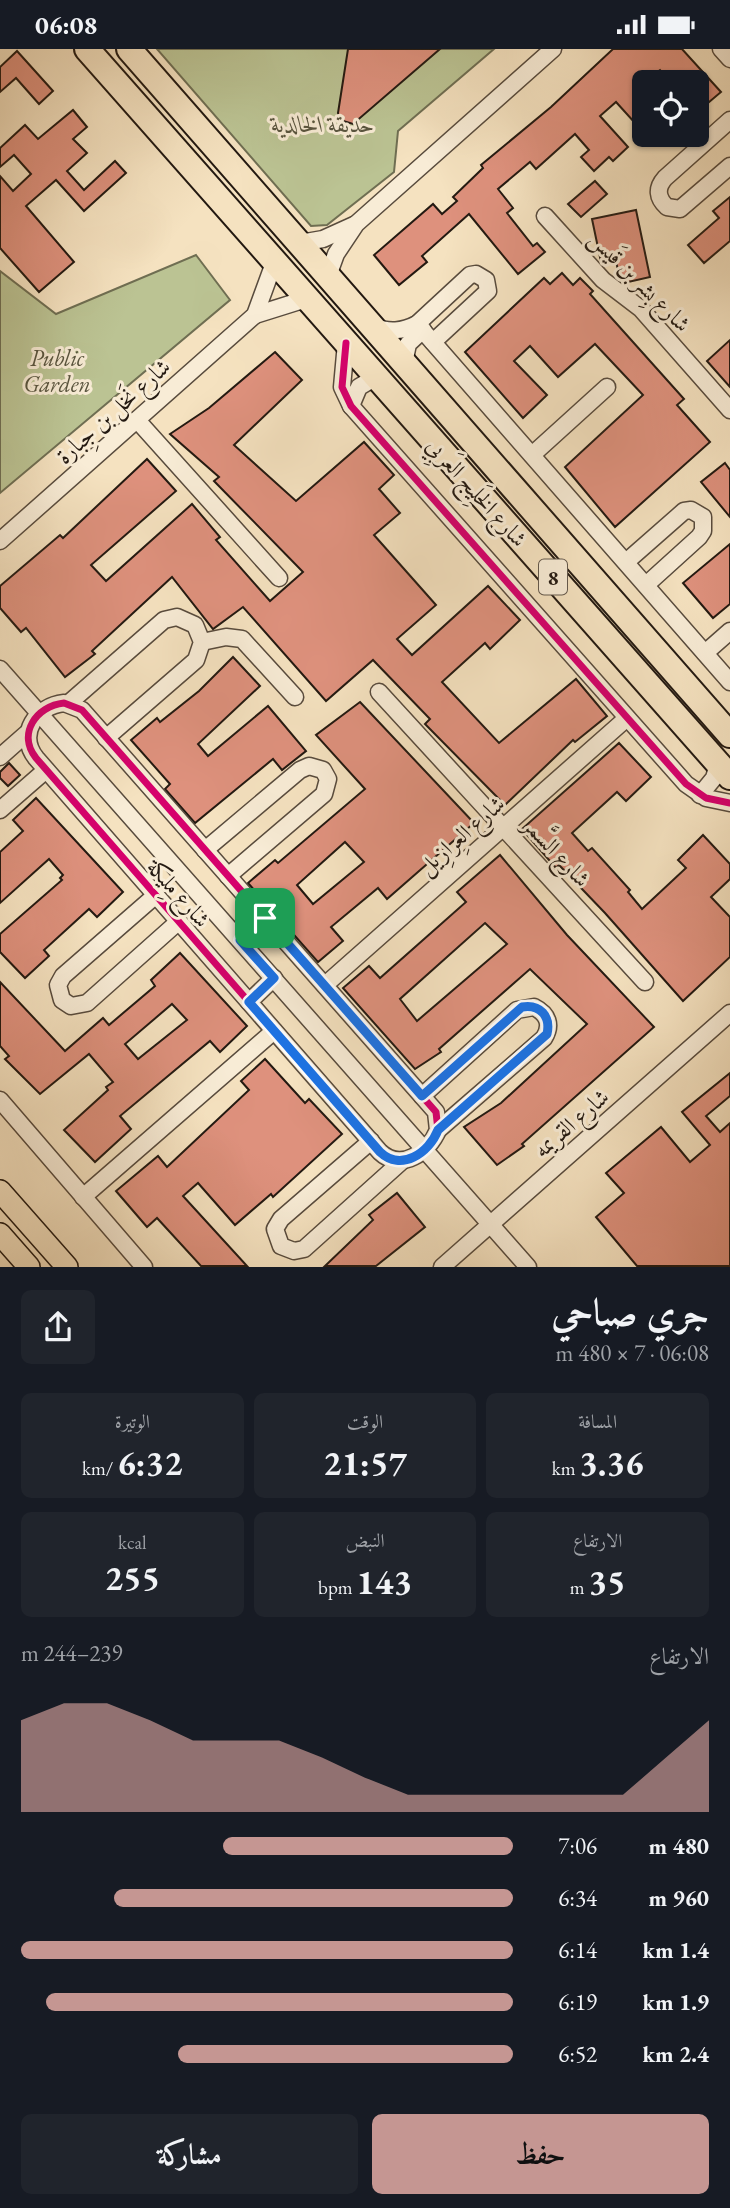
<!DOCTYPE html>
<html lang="ar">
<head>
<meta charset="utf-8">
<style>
  :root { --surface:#171b24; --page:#20242c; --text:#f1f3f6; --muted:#9ea1a6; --accent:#c59692 }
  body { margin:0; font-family:"EB Garamond",Amiri,serif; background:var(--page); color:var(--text); direction:rtl; height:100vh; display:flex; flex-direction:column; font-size:26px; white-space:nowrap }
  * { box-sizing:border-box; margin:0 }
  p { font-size:23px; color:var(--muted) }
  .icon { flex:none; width:38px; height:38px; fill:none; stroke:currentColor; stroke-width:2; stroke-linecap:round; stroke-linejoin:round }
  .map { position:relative; height:1218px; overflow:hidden; direction:ltr }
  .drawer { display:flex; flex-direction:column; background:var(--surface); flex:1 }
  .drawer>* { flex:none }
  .controls { position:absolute; left:632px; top:21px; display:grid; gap:14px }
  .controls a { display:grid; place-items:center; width:77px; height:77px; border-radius:10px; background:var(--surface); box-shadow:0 2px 5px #0004; font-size:35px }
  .pin { position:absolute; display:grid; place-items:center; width:60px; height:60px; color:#fff; margin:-30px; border-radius:14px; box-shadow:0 4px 10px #0006 }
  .round { display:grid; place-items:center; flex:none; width:74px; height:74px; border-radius:10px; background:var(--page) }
  .headline { display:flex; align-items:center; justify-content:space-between; height:119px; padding:0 21px }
  h1 { font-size:38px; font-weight:700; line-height:52px }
  .metrics { display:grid; grid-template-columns:repeat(3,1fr); gap:10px; height:119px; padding:7px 21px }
  .metrics div { display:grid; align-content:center; border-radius:10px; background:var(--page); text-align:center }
  .metrics b { font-size:35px; font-weight:700 }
  .metrics small { font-size:19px; font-weight:400 }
  .metrics p { font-size:19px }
  .chart { height:196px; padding:14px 21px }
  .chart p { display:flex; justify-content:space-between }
  .chart svg { width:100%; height:126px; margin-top:7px; fill:var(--accent); opacity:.7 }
  .cta { display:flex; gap:14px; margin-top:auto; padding:14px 21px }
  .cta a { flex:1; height:80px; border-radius:10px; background:var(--accent); color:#111; font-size:28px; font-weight:700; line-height:80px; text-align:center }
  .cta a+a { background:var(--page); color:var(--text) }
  ul { padding:0 21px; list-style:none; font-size:23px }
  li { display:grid; grid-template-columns:112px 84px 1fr; align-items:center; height:52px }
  li i { height:18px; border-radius:9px; background:var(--accent) }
  .status { display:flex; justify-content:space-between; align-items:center; height:49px; padding:0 35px; background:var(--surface); direction:ltr }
  .status svg { height:19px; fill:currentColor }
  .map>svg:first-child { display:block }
  .green { fill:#bbc393; stroke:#6f6e52; stroke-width:2 }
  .building { fill:#de917d; stroke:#231911; stroke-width:2; fill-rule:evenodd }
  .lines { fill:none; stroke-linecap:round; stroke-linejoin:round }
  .minor-casing { stroke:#584b3d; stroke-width:19 }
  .major-casing { stroke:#231911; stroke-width:24 }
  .highway-casing { stroke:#231911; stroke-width:28 }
  .minor { stroke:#f8ecd6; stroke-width:16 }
  .major { stroke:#f5e2c0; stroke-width:21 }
  .highway { stroke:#f5e2c0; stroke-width:24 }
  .cycleway-casing { stroke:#f8ecd6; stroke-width:11 }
  .cycleway { stroke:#d6006c; stroke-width:7 }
  .route-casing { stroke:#fff; stroke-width:14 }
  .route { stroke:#1a73e8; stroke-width:9 }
  .labels { text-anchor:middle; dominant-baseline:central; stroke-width:6; stroke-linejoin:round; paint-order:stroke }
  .shield { fill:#f8ecd6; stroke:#63584c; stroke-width:2 }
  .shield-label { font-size:21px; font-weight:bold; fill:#231911 }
  .park-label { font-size:23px; font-style:italic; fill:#58543e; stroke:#f8ecd6 }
  .street-label { font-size:23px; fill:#231911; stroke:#f8ecd6 }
</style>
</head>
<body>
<div class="status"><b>06:08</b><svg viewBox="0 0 49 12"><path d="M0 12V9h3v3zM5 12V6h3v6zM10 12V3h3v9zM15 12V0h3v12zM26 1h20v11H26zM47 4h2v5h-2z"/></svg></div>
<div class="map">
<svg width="730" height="1218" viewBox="0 0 730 1218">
  <rect width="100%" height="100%" fill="#f5e2c0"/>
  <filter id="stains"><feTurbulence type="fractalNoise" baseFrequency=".00286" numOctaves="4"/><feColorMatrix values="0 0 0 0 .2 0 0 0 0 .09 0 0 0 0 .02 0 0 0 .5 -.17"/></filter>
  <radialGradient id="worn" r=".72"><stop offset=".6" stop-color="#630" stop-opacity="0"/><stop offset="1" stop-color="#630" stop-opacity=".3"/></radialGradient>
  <!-- green -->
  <g class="green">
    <path d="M157,0H494L398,82L394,123L327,176L311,177Z"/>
    <path d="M196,206L230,251L0,444V222L56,265Z"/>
  </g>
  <!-- building -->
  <g class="building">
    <path d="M348,0H440L353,75L340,71L338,64Z"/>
    <path d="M613,0H682L721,43L696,64V33H671L660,21L644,33V84L616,53L600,67L628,98L613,112L609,108L594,122L581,108L589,101L575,85L536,120L530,113L498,140L513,159L507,164L533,197L537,194L545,203L518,225L469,165L422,207L427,213L399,236L374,206L433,155L442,165L457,152L453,148L483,119L481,116L551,58Z"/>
    <path d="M17,2L53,42L39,55L16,29L0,43V18Z"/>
    <path d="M73,61L87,78L73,90L87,104L67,122L84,141L115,112L126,124L84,162L56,131L26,157L74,213L39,243L0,199V127L13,142L31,125L14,106L0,118V99L25,76L38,90Z"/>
    <path d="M595,132L607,145L581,168L568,155Z"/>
    <path d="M730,148V192L704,214L688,196L719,169L713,162Z"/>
    <path d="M636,161L650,228L624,234L620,231L616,212L601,213L592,170Z"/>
    <path d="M562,224L573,236L580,229L593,242L590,245L684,350L677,356L710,393L615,478L565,418L643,346L595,295L558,328L530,297L514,312L547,346L523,369L465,303L544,229L550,235Z"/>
    <path d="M730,291V338L707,312Z"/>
    <path d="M275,303L302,331L234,396L296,452L364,393L394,426L379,440L400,464L374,486L436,556L397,590L412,606L488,537L520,571L490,600L485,594L442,633L499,694L576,630L607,667L575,693L573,691L505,756L425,675L430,670L373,611L326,652L243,558L213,580L172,528L92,602L95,605L65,628L26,579L21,583L0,559V537L60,486L63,489L147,410L176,442L91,516L106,532L192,455L220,488L216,491L270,552L303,523L214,432L219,428L170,385L209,359Z"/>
    <path d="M725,414L730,421V468L701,433Z"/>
    <path d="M730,495V555L713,569L683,534Z"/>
    <path d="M233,608L260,637L198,695L208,707L268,657L306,702L282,721L273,710L195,774L165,740L170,735L131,691L157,669L160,673L199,642Z"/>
    <path d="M360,653L474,774L387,850L378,839L331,878L343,892L318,913L248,834L275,811L278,814L365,740L316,686ZM345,793L364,813L313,855L297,836Z"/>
    <path d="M619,694L651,728L626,752L617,743L572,784L588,802L592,799L630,841L628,843L642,860L686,819L678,811L703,786L730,815V830L711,848L730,868V908L683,952L605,864L559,816L556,819L522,780Z"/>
    <path d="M9,714L20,726L8,737L0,729V723Z"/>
    <path d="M36,749L123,843L97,868L89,860L44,901L49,907L25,929L0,903V885L62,831L60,829L63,826L49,810L0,854V803L23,782L13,771Z"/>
    <path d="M500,806L567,886L654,978L522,1095L524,1097L497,1116L464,1078L501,1054L587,975L530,920L439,1000L441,1003L415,1020L343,939L369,917L380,929L466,853L457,843ZM485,874L507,895L417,972L400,950Z"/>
    <path d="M180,904L247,977L220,1003L210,992L120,1067L131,1080L95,1113L64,1081L108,1041L106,1038L113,1033L89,1005L40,1045L5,1010L9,1007L0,997V933L65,1002L103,969L109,976L155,937L151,931ZM172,955L187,971L138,1010L125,995Z"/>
    <path d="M265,1010L305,1054L309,1050L342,1085L273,1148L271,1145L235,1176L198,1134L183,1147L247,1217H201L157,1169L147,1178L116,1142L158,1107L167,1118L249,1041L241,1032Z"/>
    <path d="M730,1024V1047L706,1067L720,1083L730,1074V1217H637L596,1168L624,1144L606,1124L661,1078L690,1113L710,1096L682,1063Z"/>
    <path d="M397,1144L425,1178L376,1217H325L373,1171L369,1166Z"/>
  </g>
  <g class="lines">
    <!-- minor casing -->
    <g class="minor-casing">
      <g id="minor">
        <path d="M721,0L730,10"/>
        <path d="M730,71L665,129C656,139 657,149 667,158L680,160L730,117"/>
        <path d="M545,167L603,231L641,260L730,361"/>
        <path d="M300,194L323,190L354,176"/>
        <path d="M328,227L336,205L356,175L553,0"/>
        <path d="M255,266L306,250"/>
        <path d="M417,275L730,633"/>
        <path d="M373,278C389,283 402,283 417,275L470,226L476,225L486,231L488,242L433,293"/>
        <path d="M346,294L342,338L351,357L686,735L706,749L730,754"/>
        <path d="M404,314L408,295L423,281"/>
        <path d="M351,357L359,338L376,328"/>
        <path d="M137,371L279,529"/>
        <path d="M532,406L607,338"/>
        <path d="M0,492L255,266L274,214"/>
        <path d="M626,513L684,462L691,461L703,468V482L699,488L646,536"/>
        <path d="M202,593L226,588L242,590L295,648"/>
        <path d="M705,604L730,582"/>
        <path d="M0,620L528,1218"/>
        <path d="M379,643L645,933"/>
        <path d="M64,654L82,661L436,1063L438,1081C429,1103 401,1123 380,1103L36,709C17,685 36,657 64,654Z"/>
        <path d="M69,654L164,571L177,568L195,576L202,593L196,611L106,689"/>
        <path d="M0,708L26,685"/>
        <path d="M700,746L714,729L718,715"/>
        <path d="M0,761L46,721"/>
        <path d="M205,801L300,721L309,717L323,721L328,730L324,745L228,827"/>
        <path d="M156,846L63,927L58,936L62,951L71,957L87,954L178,873"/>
        <path d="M240,891L265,869"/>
        <path d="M325,936L627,669"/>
        <path d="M249,953L274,929"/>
        <path d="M422,1047L517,961L534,958C548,965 552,976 544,989L438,1081"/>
        <path d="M0,1051L144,1218"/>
        <path d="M371,1092L281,1170L275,1180L281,1197L294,1202L304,1200L402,1112"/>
        <path d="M83,1148L274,982"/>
        <path d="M442,1218L730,964"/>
      </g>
    </g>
    <!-- major casing -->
    <g class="major-casing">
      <g id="major">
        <path d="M0,1142L67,1218"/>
        <path d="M0,1185L29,1218"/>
      </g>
    </g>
    <!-- highway casing -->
    <g class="highway-casing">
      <g id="highway">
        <path d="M87,0L730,728"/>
        <path d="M129,0L730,686"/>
      </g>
    </g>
    <!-- minor -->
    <use href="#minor" class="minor"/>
    <!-- major -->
    <use href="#major" class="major"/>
    <!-- highway -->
    <use href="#highway" class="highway"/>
    <!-- cycleway casing -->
    <g class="cycleway-casing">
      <g id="cycleway">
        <path d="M346,294L342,338L351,357L686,735L706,749L730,754"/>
        <path d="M64,654L82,661L436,1063L438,1081C429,1103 401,1123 380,1103L36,709C17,685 36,657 64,654Z"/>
      </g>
    </g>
    <!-- cycleway -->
    <use href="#cycleway" class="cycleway"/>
  </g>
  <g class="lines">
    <!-- route casing -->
    <g class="route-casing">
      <path id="route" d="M265,869L422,1047L522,958C540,955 551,967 547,985L438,1081C429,1104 401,1123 380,1103L249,953L274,929L240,891Z"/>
    </g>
    <!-- route -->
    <use href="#route" class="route"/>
  </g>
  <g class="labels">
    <!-- shield labels -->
    <rect class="shield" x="539" y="510.5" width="28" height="35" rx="5"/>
    <g class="shield-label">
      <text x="553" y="528">8</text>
    </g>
    <!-- park labels -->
    <g class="park-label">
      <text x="323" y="75">حديقة الخالدية</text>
      <text x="57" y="309">Public<tspan x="57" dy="26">Garden</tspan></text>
    </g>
    <!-- street labels -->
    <g class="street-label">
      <text transform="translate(640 232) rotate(45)">شارع بِشر بن قَيس</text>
      <text transform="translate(113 362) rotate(-42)">شارع نَخل بن جِبارة</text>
      <text transform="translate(477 443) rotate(48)">شارع الخَلِيج العَربِي</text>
      <text transform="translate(461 786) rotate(-41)">شارع العِرازِيل</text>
      <text transform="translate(557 803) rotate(47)">شارع السَّمر</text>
      <text transform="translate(179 844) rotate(49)">شارع مِليكة</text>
      <text transform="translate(571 1074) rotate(-41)">شارع القريمه</text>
    </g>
  </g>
  <rect width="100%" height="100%" filter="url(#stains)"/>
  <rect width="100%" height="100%" fill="url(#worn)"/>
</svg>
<div class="controls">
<a><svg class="icon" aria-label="locate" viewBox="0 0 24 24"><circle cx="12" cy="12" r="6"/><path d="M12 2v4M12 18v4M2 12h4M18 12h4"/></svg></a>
</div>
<div class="pin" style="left:265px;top:869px;background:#1e9e55"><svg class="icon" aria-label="arrive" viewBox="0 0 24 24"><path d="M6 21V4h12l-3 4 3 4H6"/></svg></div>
</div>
<section class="drawer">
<div class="headline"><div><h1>جري صباحي</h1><p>06:08 · 7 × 480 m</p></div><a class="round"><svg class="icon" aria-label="share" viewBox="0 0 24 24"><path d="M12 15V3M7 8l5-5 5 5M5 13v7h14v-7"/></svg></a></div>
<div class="metrics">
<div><p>المسافة</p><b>3.36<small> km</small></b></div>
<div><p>الوقت</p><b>21:57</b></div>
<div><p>الوتيرة</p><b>6:32<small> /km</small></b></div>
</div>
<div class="metrics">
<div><p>الارتفاع</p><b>35<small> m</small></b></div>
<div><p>النبض</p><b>143<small> bpm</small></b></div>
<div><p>kcal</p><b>255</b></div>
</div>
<div class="chart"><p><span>الارتفاع</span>239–244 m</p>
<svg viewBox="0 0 160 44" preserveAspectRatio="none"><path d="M0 44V12L10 6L20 6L30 12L40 19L50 19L60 19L70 25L80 32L90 38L100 38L110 38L120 38L130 38L140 38L150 25L160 12V44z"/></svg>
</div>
<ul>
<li><b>480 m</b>7:06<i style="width:59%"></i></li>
<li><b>960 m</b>6:34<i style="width:81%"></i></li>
<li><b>1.4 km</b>6:14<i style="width:100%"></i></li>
<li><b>1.9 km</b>6:19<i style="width:95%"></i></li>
<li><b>2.4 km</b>6:52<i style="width:68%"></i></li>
</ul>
<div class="cta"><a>حفظ</a><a>مشاركة</a></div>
</section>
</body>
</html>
